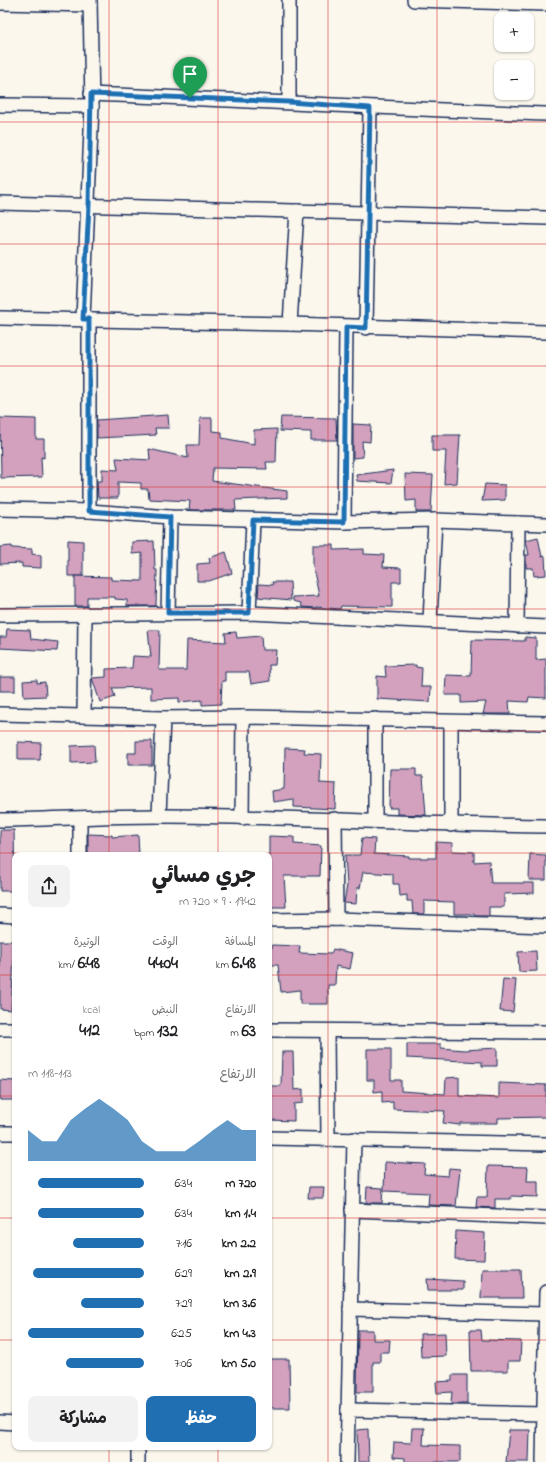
<!DOCTYPE html>
<html lang="ar">
<head>
<meta charset="utf-8">
<style>
  :root { --surface:#fff; --page:#f2f2f2; --text:#202124; --muted:#757577; --accent:#1f6fb2 }
  body { margin:0; font-family:"Indie Flower","Playpen Sans Arabic",sans-serif; background:var(--page); color:var(--text); direction:rtl; height:100vh; display:flex; flex-direction:column; font-size:15px; white-space:nowrap }
  * { box-sizing:border-box; margin:0 }
  p { font-size:13px; color:var(--muted) }
  .icon { flex:none; width:22px; height:22px; fill:none; stroke:currentColor; stroke-width:2; stroke-linecap:round; stroke-linejoin:round }
  .map { position:relative; flex:1; overflow:hidden; direction:ltr }
  .drawer { position:absolute; left:12px; top:852px; width:260px; height:598px; display:flex; flex-direction:column; background:var(--surface); border-radius:8px; box-shadow:0 1px 3px #0004; direction:rtl }
  .drawer>* { flex:none }
  .fabs { position:absolute; left:494px; top:12px; display:grid; gap:8px }
  .fabs a { display:grid; place-items:center; width:40px; height:40px; border-radius:8px; background:var(--surface); box-shadow:0 1px 3px #0004; font-size:20px }
  .pin { position:absolute; display:grid; place-items:center; width:34px; height:34px; color:#fff; margin:-41px -17px; border-radius:50% 50% 50% 0; rotate:-45deg; box-shadow:0 0 4px #0007 }
  .pin .icon { rotate:45deg }
  .round { display:grid; place-items:center; flex:none; width:42px; height:42px; border-radius:8px; background:var(--page) }
  .head { display:flex; align-items:center; justify-content:space-between; height:68px; padding:0 16px }
  h1 { font-size:22px; font-weight:700; line-height:30px }
  .metrics { display:grid; grid-template-columns:repeat(3,1fr); gap:6px; height:68px; padding:4px 16px }
  .metrics div { display:grid; align-content:center }
  .metrics b { font-size:17px; font-weight:700 }
  .metrics small { font-size:11px; font-weight:400 }
  .metrics p { font-size:11px }
  .chart { height:112px; padding:8px 16px }
  .chart p { display:flex; justify-content:space-between }
  .chart svg { width:100%; height:72px; margin-top:4px; fill:var(--accent); opacity:.7 }
  .cta { display:flex; gap:8px; margin-top:auto; padding:8px 16px }
  .cta a { flex:1; height:46px; border-radius:8px; background:var(--accent); color:#fff; font-size:16px; font-weight:700; line-height:46px; text-align:center }
  .cta a+a { background:var(--page); color:var(--text) }
  ul { padding:0 16px; list-style:none; font-size:13px }
  li { display:grid; grid-template-columns:64px 48px 1fr; align-items:center; height:30px }
  li i { height:10px; border-radius:5px; background:var(--accent) }
  .map>svg:first-child { display:block }
  .building { fill:#d3a1bd; stroke:#1b2f5e }
  .lines { fill:none; stroke-linecap:round; stroke-linejoin:round }
  .street-casing { stroke:#1b2f5e; stroke-width:16 }
  .street { stroke:#fbf7ec; stroke-width:13 }
  .route-casing { stroke:#fff; stroke-width:8 }
  .route { stroke:#1f6fb2; stroke-width:5 }
  .grid { fill:none; stroke:#d62828; stroke-width:1; stroke-opacity:0.55 }
</style>
</head>
<body>
<div class="map">
<svg width="546" height="1462" viewBox="0 0 546 1462">
  <rect width="100%" height="100%" fill="#fbf7ec"/>
  <filter id="ink" filterUnits="userSpaceOnUse"><feTurbulence type="fractalNoise" baseFrequency=".025" numOctaves="2"/><feDisplacementMap in="SourceGraphic" scale="8" xChannelSelector="R" yChannelSelector="G"/><feConvolveMatrix kernelMatrix="1 2 1 2 8 2 1 2 1" color-interpolation-filters="sRGB"/></filter>
  <g filter="url(#ink)">
    <!-- building -->
    <g class="building">
      <path d="M168,415L169,428H155L156,435L97,438V420Z"/>
      <path d="M281,417L336,418L337,440H311V432L280,431Z"/>
      <path d="M0,418L36,419V439H44V458L41,457L42,477L1,478Z"/>
      <path d="M200,418H212V431L222,432V438L254,444V430L277,429L276,462H266L267,469L213,468L212,481L287,491V498L235,500L236,510H189L190,501L149,499L148,489H141V483L118,482V498H98L97,481H102V469L118,470L116,458L150,460L149,449L188,458L187,445H199Z"/>
      <path d="M353,424L371,425L370,442L362,441L363,457L353,458Z"/>
      <path d="M432,435H460L457,483L444,484L446,451H432Z"/>
      <path d="M393,470L391,483L357,481L356,475Z"/>
      <path d="M405,474L433,475L431,512H416V500L406,501Z"/>
      <path d="M485,484L505,485V500L482,501Z"/>
      <path d="M538,537L542,557L545,556L546,575L534,576L533,568H526V555H529L526,540Z"/>
      <path d="M68,540L83,541V576H68Z"/>
      <path d="M154,541L155,570H157L156,606H127V600L115,599V597H87V606H75V576L111,577V580L142,581V553L132,554V542Z"/>
      <path d="M313,545H334V550L364,549V554L384,555L383,567L401,568V582H392V607L341,606L340,609L316,607V608L302,607L301,603L293,601V597L319,596L313,567Z"/>
      <path d="M12,546V548L32,549V554L41,555V568L22,567V563L0,564V547Z"/>
      <path d="M226,552L232,573L209,581H197V564L210,563L209,558Z"/>
      <path d="M272,582H290L291,600L258,597L259,584L273,585Z"/>
      <path d="M7,629L30,630L31,639L58,642L57,651L0,648V637H6Z"/>
      <path d="M148,630H160L159,670H186L187,640L226,642L225,633L236,632L237,638L261,636L262,650H276L275,665H269L270,681L251,684L249,672H225V681H222L221,704L202,705V700L179,702V698L151,699V687L112,688L115,697L100,702L92,678L106,677V669L132,668L133,656L151,657Z"/>
      <path d="M525,637L536,638V660L546,659V698L529,697L528,702L509,701L510,714H483L486,702L461,703V695H445L446,675L471,676L472,640L525,641Z"/>
      <path d="M416,665V667L422,668L421,687H431L430,702L377,699V676L386,677L385,666Z"/>
      <rect x="0" y="677" width="15" height="14"/>
      <path d="M37,680V683L45,682L46,696L24,697L23,681Z"/>
      <path d="M136,741H152V765H128V753H136Z"/>
      <path d="M18,742L41,743L40,760H18Z"/>
      <path d="M94,745L95,762L71,763V746Z"/>
      <path d="M285,748L305,749L304,753L321,754L320,783L336,784L335,809L294,807V799L273,802L272,791L284,789Z"/>
      <path d="M390,769H416V776H423L426,815L397,814V808H389Z"/>
      <path d="M0,830H14L15,891H0Z"/>
      <path d="M88,834L112,835V837L138,835L139,855H88Z"/>
      <path d="M269,836L294,837V844L321,846L320,876H284L286,907H269Z"/>
      <path d="M362,838L375,839L374,854L409,856V858H436V842L453,843L452,851L474,852V862L489,861L491,883H534V893L504,894V907H489V916H475V914H454V902L424,901V914H413L412,901H407V895L400,896L399,884H393V874L363,872L360,888H357L356,904L344,903L347,885L345,855H360Z"/>
      <path d="M530,854L546,855V880H529Z"/>
      <path d="M0,941H15L11,1010L0,1009Z"/>
      <path d="M272,945L300,946L299,953L331,954L333,949L353,953L350,969L336,966L335,985H328V1004H300V990L281,992L278,965H269V948H272Z"/>
      <path d="M536,951L537,971L519,972L518,952Z"/>
      <path d="M503,979L516,980L513,1012L500,1011Z"/>
      <path d="M407,1044H441V1048L464,1050L497,1048V1066H482V1062L407,1058Z"/>
      <path d="M367,1049H391V1080H401V1091L445,1094L446,1078L459,1077V1096L499,1098V1083L546,1085V1117L498,1118V1123H460V1125L443,1123L445,1111L393,1109V1102L382,1103V1091L374,1092V1080H367Z"/>
      <path d="M282,1052H293L294,1090L303,1089V1103L294,1104V1121L269,1120V1086H281Z"/>
      <path d="M0,1080L15,1081V1100H0Z"/>
      <path d="M385,1162L425,1164L424,1174L448,1176L449,1168L460,1169L456,1206L428,1205L429,1193L384,1191Z"/>
      <path d="M488,1166L528,1167L527,1181H538V1197L511,1196V1199H495V1208L476,1207L477,1197H487Z"/>
      <path d="M309,1187H324L323,1198H308Z"/>
      <path d="M367,1187L383,1188L382,1203H366Z"/>
      <path d="M456,1231L485,1233L484,1260L455,1259Z"/>
      <path d="M482,1269H521L522,1298H481Z"/>
      <path d="M427,1279L463,1281V1290H428Z"/>
      <path d="M358,1330H373V1340H390L389,1352H380V1362H373V1392H357Z"/>
      <path d="M470,1330H481L482,1340L521,1341L520,1361H508V1371H471Z"/>
      <path d="M445,1333L446,1356L421,1357L420,1334Z"/>
      <path d="M269,1359H289L290,1408H269Z"/>
      <path d="M452,1375H467V1404H451L452,1392L437,1393L436,1382L452,1381Z"/>
      <path d="M412,1428H424L423,1445L460,1446V1462H405V1458L393,1457L394,1442L411,1443Z"/>
      <path d="M368,1429L369,1462H358L357,1430Z"/>
      <path d="M509,1430H530L529,1462H506Z"/>
    </g>
    <g class="lines">
      <!-- street casing -->
      <g class="street-casing">
        <g id="street">
          <path d="M289,0V102"/>
          <path d="M414,0L546,4"/>
          <path d="M0,3L90,5"/>
          <path d="M91,94C243,100 394,109 546,114"/>
          <path d="M0,105L92,106"/>
          <path d="M0,203L546,218"/>
          <path d="M0,318L290,324L546,332"/>
          <path d="M83,319L92,106L90,0"/>
          <path d="M89,319V511"/>
          <path d="M290,324L297,211"/>
          <path d="M366,328L370,108"/>
          <path d="M0,509L89,511L170,517L344,522L435,520L546,524"/>
          <path d="M344,522L346,327"/>
          <path d="M168,613L170,517"/>
          <path d="M249,613L253,520"/>
          <path d="M0,615L249,613L546,627"/>
          <path d="M430,621L435,520"/>
          <path d="M517,626L518,523"/>
          <path d="M0,714L163,718L243,717L546,723"/>
          <path d="M84,716L85,614"/>
          <path d="M451,722V825"/>
          <path d="M159,816L163,718"/>
          <path d="M242,818L243,717"/>
          <path d="M80,819V855"/>
          <path d="M335,819L336,919"/>
          <path d="M0,820C53,819 107,816 160,816C289,816 417,825 546,826"/>
          <path d="M375,821V719"/>
          <path d="M0,915L15,916"/>
          <path d="M269,920L336,919L546,926"/>
          <path d="M0,1029H15"/>
          <path d="M269,1030L546,1032"/>
          <path d="M327,1031L328,1139"/>
          <path d="M0,1133H15"/>
          <path d="M269,1138L546,1144"/>
          <path d="M352,1210L546,1218"/>
          <path d="M350,1309L546,1314"/>
          <path d="M348,1410L546,1414"/>
          <path d="M0,1422L15,1423"/>
          <path d="M138,1462V1447"/>
          <path d="M347,1462L354,1139"/>
          <path d="M543,1462L546,1292"/>
        </g>
      </g>
      <!-- street -->
      <use href="#street" class="street"/>
    </g>
  </g>
  <g class="lines" filter="url(#ink)">
    <!-- route casing -->
    <g class="route-casing">
      <path id="route" d="M91,94L289,102L370,108L366,328L346,327L344,522L253,520L249,613H168L170,517L89,511V319H83L89,205Z"/>
    </g>
    <!-- route -->
    <use href="#route" class="route"/>
  </g>
  <!-- grid -->
  <path class="grid" d="M109,0V855M218,0V855M328,0V1462M437,0V1462M0,122H546M0,244H546M0,366H546M0,487H546M0,609H546M0,731H546M0,853H546M0,975H15M269,975H546M0,1096H15M269,1096H546M0,1218H15M269,1218H546M0,1340H15M269,1340H546M109,1447V1462M218,1447V1462"/>
</svg>
<div class="fabs">
<a>+</a>
<a>−</a>
</div>
<div class="pin" style="left:190px;top:98px;background:#1e9e55"><svg class="icon" aria-label="arrive" viewBox="0 0 24 24"><path d="M6 21V4h12l-3 4 3 4H6"/></svg></div>
<section class="drawer">
<div class="head"><div><h1>جري مسائي</h1><p>19:42 · 9 × 720 m</p></div><a class="round"><svg class="icon" aria-label="share" viewBox="0 0 24 24"><path d="M12 15V3M7 8l5-5 5 5M5 13v7h14v-7"/></svg></a></div>
<div class="metrics">
<div><p>المسافة</p><b>6.48<small> km</small></b></div>
<div><p>الوقت</p><b>44:04</b></div>
<div><p>الوتيرة</p><b>6:48<small> /km</small></b></div>
</div>
<div class="metrics">
<div><p>الارتفاع</p><b>63<small> m</small></b></div>
<div><p>النبض</p><b>132<small> bpm</small></b></div>
<div><p>kcal</p><b>412</b></div>
</div>
<div class="chart"><p><span>الارتفاع</span>113–118 m</p>
<svg viewBox="0 0 160 44" preserveAspectRatio="none"><path d="M0 44V25L10 32L20 32L30 19L40 12L50 6L60 12L70 19L80 32L90 38L100 38L110 38L120 32L130 25L140 19L150 25L160 25V44z"/></svg>
</div>
<ul>
<li><b>720 m</b>6:34<i style="width:91%"></i></li>
<li><b>1.4 km</b>6:34<i style="width:91%"></i></li>
<li><b>2.2 km</b>7:16<i style="width:61%"></i></li>
<li><b>2.9 km</b>6:29<i style="width:96%"></i></li>
<li><b>3.6 km</b>7:29<i style="width:54%"></i></li>
<li><b>4.3 km</b>6:25<i style="width:100%"></i></li>
<li><b>5.0 km</b>7:06<i style="width:67%"></i></li>
</ul>
<div class="cta"><a>حفظ</a><a>مشاركة</a></div>
</section>
</div>
</body>
</html>
